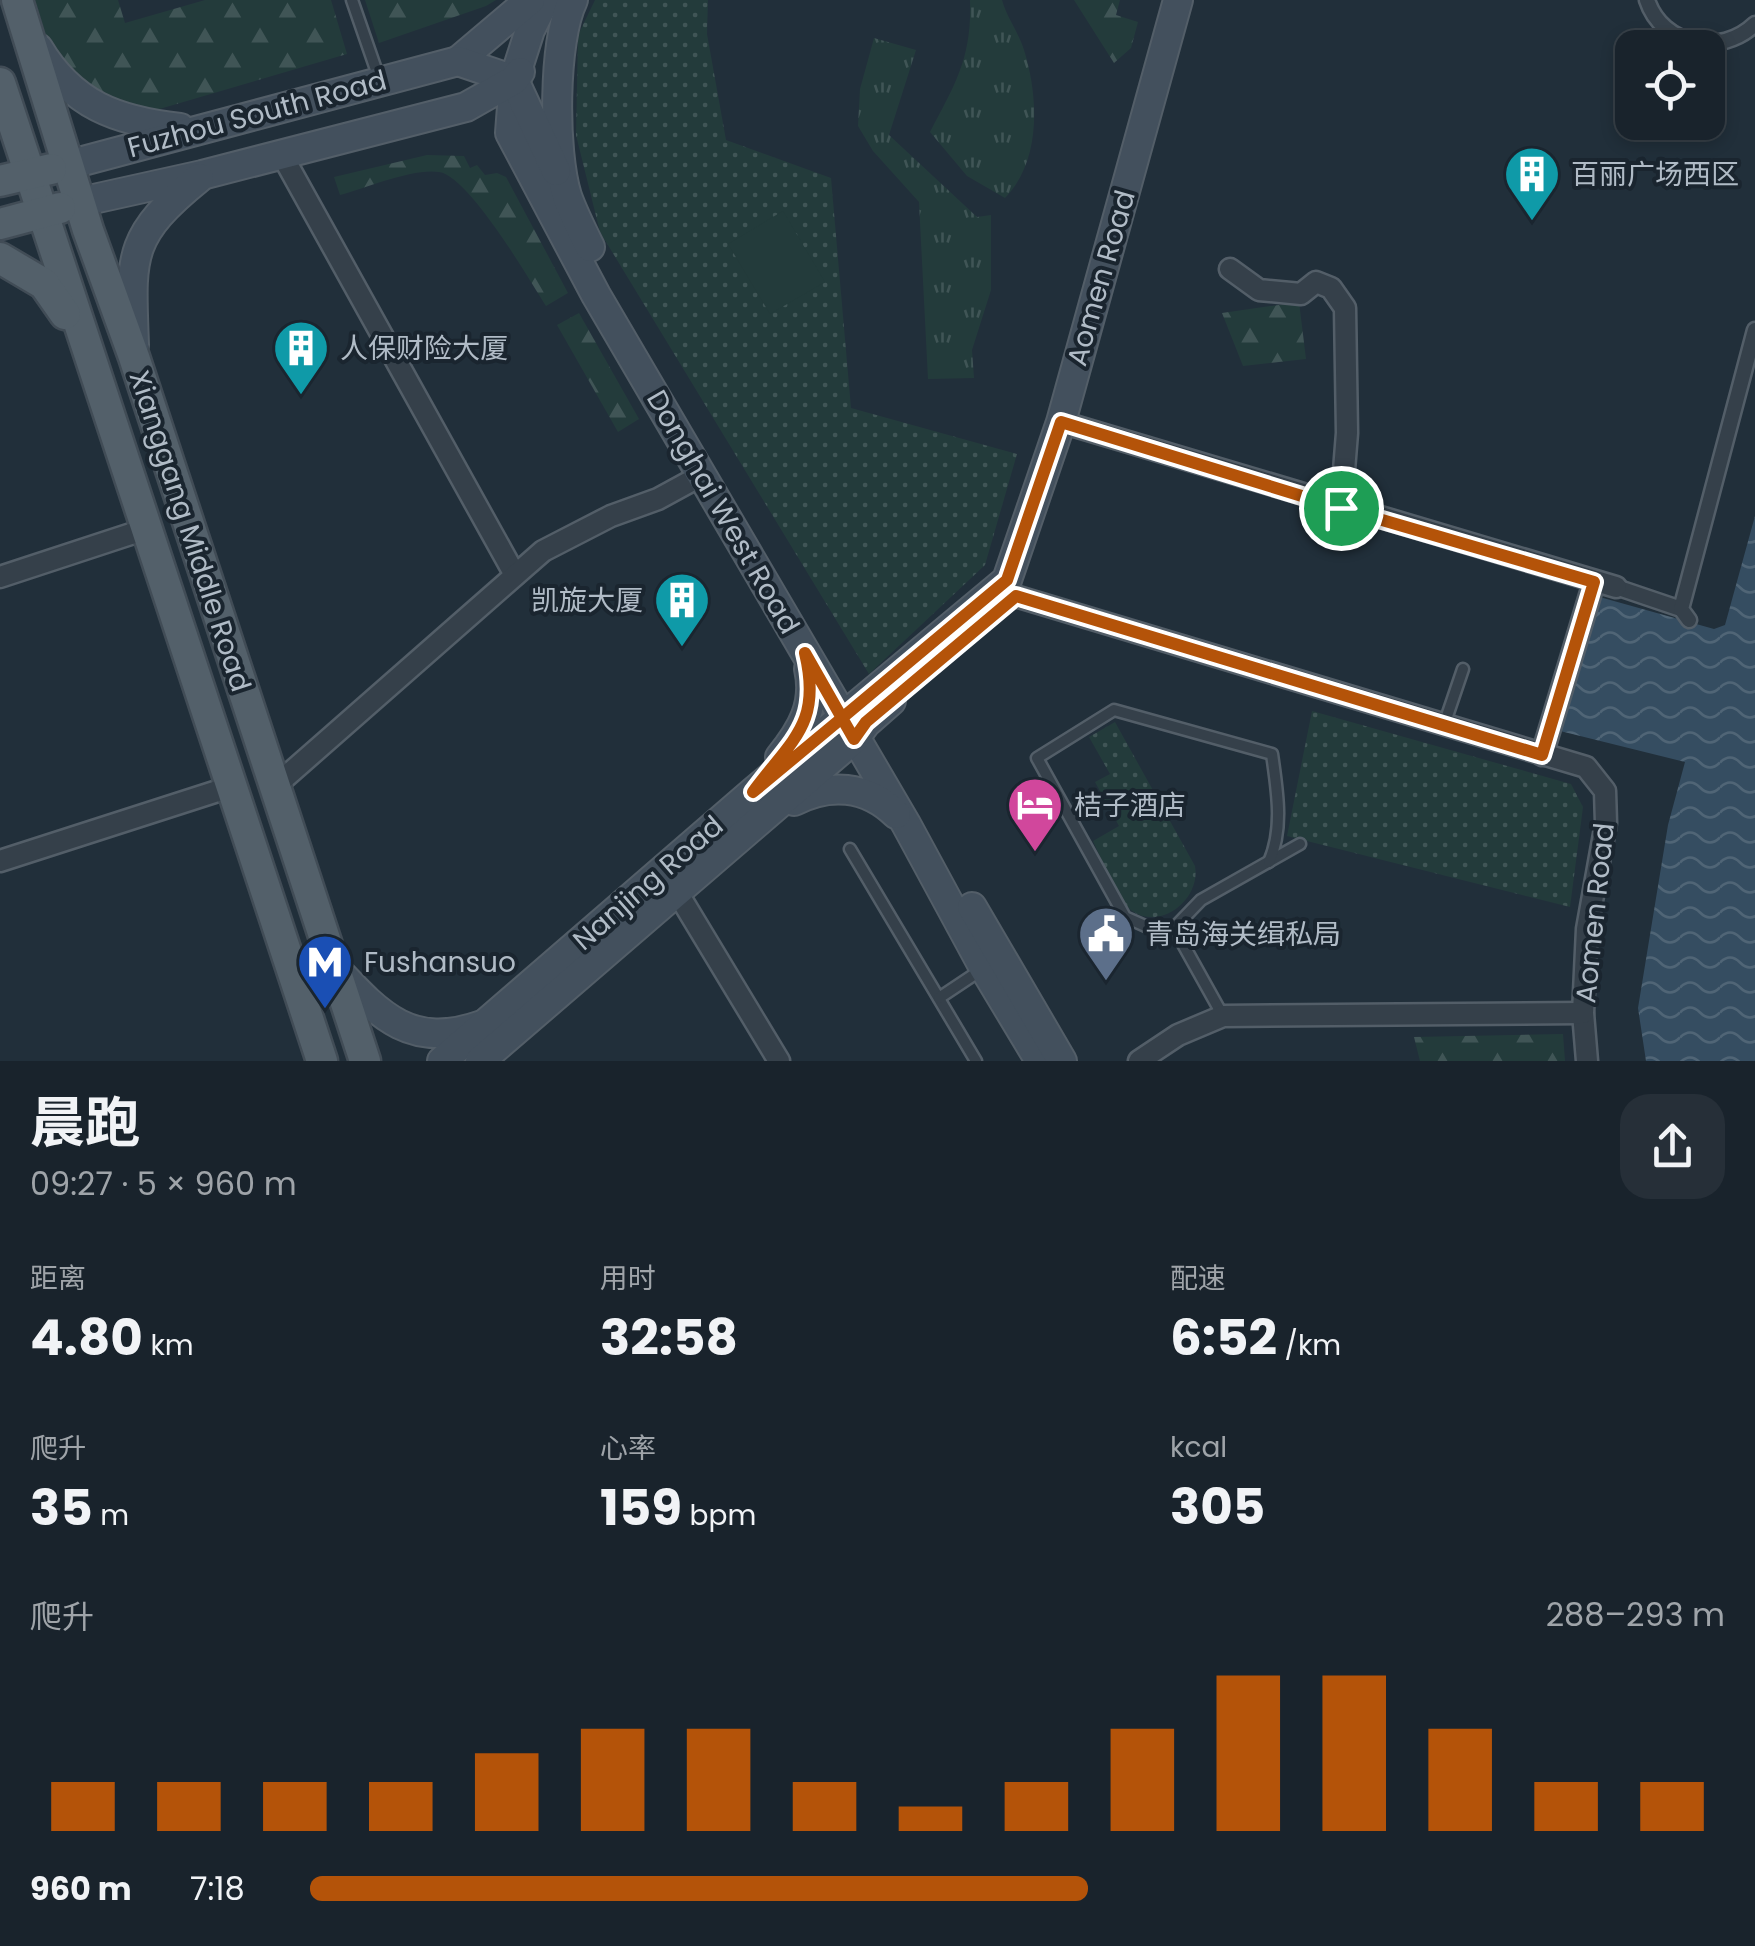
<!DOCTYPE html>
<html lang="zh">
<head>
<meta charset="utf-8">
<style>
  :root { --surface:#19232c; --page:#262f38; --text:#f1f3f6; --muted:#9fa4a9; --line:#374048; --accent:#b45309 }
  body { margin:0; font-family:Poppins,"Noto Sans SC",sans-serif; background:var(--page); color:var(--text); height:100vh; display:flex; flex-direction:column; font-size:38px; white-space:nowrap }
  * { box-sizing:border-box; margin:0 }
  p { font-size:32px; color:var(--muted) }
  .icon { flex:none; width:55px; height:55px; fill:none; stroke:currentColor; stroke-width:2; stroke-linecap:round; stroke-linejoin:round }
  .map { position:relative; height:1061px; overflow:hidden }
  .panel { display:flex; flex-direction:column; background:var(--surface); flex:1 }
  .panel>* { flex:none }
  .fabs { position:absolute; left:1615px; top:30px; display:grid; gap:20px }
  .fabs a { display:grid; place-items:center; width:110px; height:110px; border-radius:20px; background:var(--surface); box-shadow:0 5px 15px #0003,0 0 0 2px var(--line); font-size:50px }
  .pin { position:absolute; display:grid; place-items:center; width:85px; height:85px; color:#fff; margin:-42px; border:5px solid #fff; border-radius:50%; box-shadow:0 2px 10px #0007 }
  .round { display:grid; place-items:center; flex:none; width:105px; height:105px; border-radius:30px; background:var(--page) }
  .headline { display:flex; align-items:center; justify-content:space-between; height:170px; padding:0 30px }
  h1 { font-size:55px; font-weight:700; line-height:75px }
  .metrics { display:grid; grid-template-columns:repeat(3,1fr); gap:15px; height:170px; padding:10px 30px }
  .metrics div { display:grid; align-content:center }
  .metrics b { font-size:50px; font-weight:700 }
  .metrics small { font-size:28px; font-weight:400 }
  .metrics p { font-size:28px }
  .chart { height:280px; padding:20px 30px }
  .chart p { display:flex; justify-content:space-between }
  .chart svg { width:100%; height:180px; margin-top:10px; stroke:var(--accent); stroke-width:6 }
  ul { padding:0 30px; list-style:none; font-size:32px }
  li { display:grid; grid-template-columns:160px 120px 1fr; align-items:center; height:75px }
  li i { height:25px; border-radius:12px; background:var(--accent) }
  .map>svg:first-child { display:block }
  .grass { fill:url(#grass-tufts) }
  .forest { fill:url(#forest-firs) }
  .park { fill:url(#park-dots) }
  .pitch { fill:#233b3b }
  .water { fill:url(#water-waves) }
  .lines { fill:none; stroke-linecap:round; stroke-linejoin:round }
  .service-casing { stroke:#535e68; stroke-width:15 }
  .pedestrian-casing { stroke:#535e68; stroke-width:19 }
  .minor-casing { stroke:#535e68; stroke-width:25 }
  .secondary-casing { stroke:#535e68; stroke-width:32 }
  .primary-casing { stroke:#414c56; stroke-width:35 }
  .service { stroke:#35404a; stroke-width:10 }
  .pedestrian { stroke:#35404a; stroke-width:14 }
  .minor { stroke:#35404a; stroke-width:20 }
  .secondary { stroke:#43505d; stroke-width:28 }
  .primary { stroke:#53606a; stroke-width:30 }
  .route-casing { stroke:#fff; stroke-width:20 }
  .route { stroke:#b45309; stroke-width:12 }
  .labels { text-anchor:middle; dominant-baseline:central; stroke-width:8; stroke-linejoin:round; paint-order:stroke }
  .street-label { font-size:28px; fill:#b0bbc6; stroke:#1a252f }
  .poi-label { font-size:28px; fill:#b0bbc6; stroke:#1a252f; text-anchor:start }
</style>
</head>
<body>
<div class="map">
<svg width="1755" height="1061" viewBox="0 0 1755 1061">
  <defs>
    <pattern id="grass-tufts" width="24" height="20" patternUnits="userSpaceOnUse" patternTransform="scale(2.5)"><rect width="24" height="20" fill="#233b3b"/><path d="M3 7l-1-3M5 7V3M7 7l1-3M15 17l-1-3M17 17v-4M19 17l1-3" fill="none" stroke="#405556"/></pattern>
    <pattern id="forest-firs" width="22" height="20" patternUnits="userSpaceOnUse" patternTransform="scale(2.5)"><rect width="22" height="20" fill="#233b3b"/><path d="M5 1l3.5 6h-7zM16 11l3.5 6h-7z" fill="#405556"/></pattern>
    <pattern id="park-dots" width="8" height="8" patternUnits="userSpaceOnUse" patternTransform="scale(2.5)"><rect width="8" height="8" fill="#233b3b"/><path d="M2 2h.1M6 6h.1" fill="none" stroke="#405556" stroke-width="1.8" stroke-linecap="round"/></pattern>
    <pattern id="water-waves" width="16" height="10" patternUnits="userSpaceOnUse" patternTransform="scale(2.5)"><rect width="16" height="10" fill="#354d61"/><path d="M0 5q4-4 8 0t8 0" fill="none" stroke="#506576"/></pattern>
  </defs>
  <rect width="100%" height="100%" fill="#212f3a"/>
  <!-- grass -->
  <g class="grass">
    <path d="M970,0H1002C1007,18 1019,33 1024,50C1039,98 1041,161 1005,198L967,176L930,132C956,83 972,57 970,0Z"/>
    <path d="M874,38L916,50L889,135L977,217L991,215V290L972,350L974,378L928,379L919,202L873,151L858,126L860,89Z"/>
  </g>
  <!-- forest -->
  <g class="forest">
    <path d="M35,0H118L125,23L205,0H331L347,54L139,115L100,98L52,55Z"/>
    <path d="M365,0H496L486,6L379,43Z"/>
    <path d="M1074,0H1120L1116,15L1138,22L1131,48L1114,63Z"/>
    <path d="M427,155L464,156L470,168L477,165L485,175L497,173L506,177L568,293L546,306C528,278 469,176 439,172C413,168 366,188 340,195L334,177Z"/>
    <path d="M1299,302L1306,359L1243,366L1222,313Z"/>
    <path d="M579,313L639,419L618,432L557,325Z"/>
    <path d="M1563,1034L1565,1061H1420L1414,1037Z"/>
  </g>
  <!-- park -->
  <g class="park">
    <path d="M595,0H708L707,34L726,140L831,178L851,408L1017,454L985,565L869,674L600,232L576,135L578,35Z"/>
    <path d="M1312,711L1571,784L1583,807L1570,907L1287,836Z"/>
    <path d="M1115,722L1195,866C1201,898 1162,931 1132,911C1119,901 1101,858 1093,841L1119,826L1095,782L1110,774L1089,737Z"/>
  </g>
  <!-- pitch -->
  <path class="pitch" d="M783,211L825,282L770,314L728,244Z"/>
  <!-- water -->
  <path class="water" d="M1755,516V1061H1646L1638,1008L1668,825L1685,762L1556,730L1596,596L1714,629L1725,625Z"/>
  <g class="lines">
    <!-- service casing -->
    <g class="service-casing">
      <g id="service">
        <path d="M352,0L380,81"/>
        <path d="M1444,725L1463,669"/>
        <path d="M850,849L976,1061"/>
        <path d="M1174,928L1201,900L1300,844"/>
        <path d="M939,998L984,968"/>
        <path d="M1223,1016L1174,928L1152,929L1125,917L1037,758L1114,710L1272,754C1277,790 1284,828 1269,862"/>
      </g>
    </g>
    <!-- pedestrian casing -->
    <g class="pedestrian-casing">
      <g id="pedestrian">
        <path d="M1647,0C1662,46 1721,57 1755,24"/>
        <path d="M1616,587L1681,609"/>
        <path d="M1689,620L1681,609L1755,330"/>
      </g>
    </g>
    <!-- minor casing -->
    <g class="minor-casing">
      <g id="minor">
        <path d="M282,155L515,575"/>
        <path d="M1230,269L1259,290L1301,294L1316,282L1331,288L1345,308L1347,433L1341,508"/>
        <path d="M1061,422L1616,587"/>
        <path d="M0,577L146,529"/>
        <path d="M1015,596L1586,767L1605,791L1606,823L1587,929L1583,1013L1587,1061"/>
        <path d="M1542,755L1594,582"/>
        <path d="M273,788L543,551L611,516L658,499L702,475"/>
        <path d="M0,861L230,787"/>
        <path d="M677,892L779,1061"/>
        <path d="M1139,1061L1178,1035L1223,1016L1583,1013"/>
      </g>
    </g>
    <!-- secondary casing -->
    <g class="secondary-casing">
      <g id="secondary">
        <path d="M545,0L530,30L514,80L510,133L596,295L906,824L984,968L1040,1061"/>
        <path d="M573,0C553,41 553,152 567,196C573,213 582,231 590,247"/>
        <path d="M38,48C72,105 117,121 180,128"/>
        <path d="M458,61L530,0"/>
        <path d="M68,165L458,61L514,80L556,171"/>
        <path d="M80,202L202,175L466,107L514,80L520,72"/>
        <path d="M134,345C131,257 126,237 199,178"/>
        <path d="M780,757C802,730 817,704 809,669"/>
        <path d="M794,801C829,783 866,785 896,814"/>
        <path d="M972,907L1062,1061"/>
        <path d="M335,968C380,1016 411,1050 482,1025"/>
        <path d="M442,1061L753,792L1007,580L1061,422L1178,0"/>
        <path d="M480,1061L854,739L866,723L891,701"/>
      </g>
    </g>
    <!-- primary casing -->
    <g class="primary-casing">
      <g id="primary">
        <path d="M17,0L88,230L134,357L365,1061"/>
        <path d="M0,83L322,1061"/>
        <path d="M0,181L51,169"/>
        <path d="M0,224L60,208"/>
        <path d="M0,258L44,284L65,314"/>
      </g>
    </g>
    <!-- service -->
    <use href="#service" class="service"/>
    <!-- pedestrian -->
    <use href="#pedestrian" class="pedestrian"/>
    <!-- minor -->
    <use href="#minor" class="minor"/>
    <!-- secondary -->
    <use href="#secondary" class="secondary"/>
    <!-- primary -->
    <use href="#primary" class="primary"/>
  </g>
  <g class="lines">
    <!-- route casing -->
    <g class="route-casing">
      <path id="route" d="M1341,508L1061,422L1007,580L842,718L805,653C822,724 792,739 753,792L842,718L854,739L866,722L1016,596L1542,755L1594,582L1341,508"/>
    </g>
    <!-- route -->
    <use href="#route" class="route"/>
  </g>
  <!-- icons -->
  <defs>
    <g id="building-pin" transform="scale(2.875)"><path d="M0 17L-7.5 6A9.5 9.5 0 1 1 7.5 6Z" fill="#0f9aa8" stroke="#1a252f"/><path d="M-4-6H4V6H1V3H-1V6H-4ZM-2.5-4.3h1.7v1.8h-1.7ZM.8-4.3h1.7v1.8H.8ZM-2.5-1h1.7V.8h-1.7ZM.8-1h1.7V.8H.8Z" fill="#fff"/></g>
    <g id="hotel-pin" transform="scale(2.875)"><path d="M0 17L-7.5 6A9.5 9.5 0 1 1 7.5 6Z" fill="#d1479c" stroke="#1a252f"/><path d="M-6-4.5h1.5V1H6V5H4.5V3h-9V5H-6ZM-4 0a1.8 1.8 0 1 1 3.6 0ZM.5 0V-2.5h3Q6-2.5 6 0Z" fill="#fff"/></g>
    <g id="civic-pin" transform="scale(2.875)"><path d="M0 17L-7.5 6A9.5 9.5 0 1 1 7.5 6Z" fill="#5c6f8a" stroke="#1a252f"/><path d="M-.6-6.5H3V-4.5H.6V-3L4-1V1h2V6H-6V1h2V-1L-.6-3ZM-1.2 2.5V6h2.4V2.5Z" fill="#fff"/></g>
    <g id="metro-pin" transform="scale(2.875)"><path d="M0 17L-7.5 6A9.5 9.5 0 1 1 7.5 6Z" fill="#1a4fb4" stroke="#1a252f"/><path d="M-5.5 5V-5H-3L0 0L3-5H5.5V5H3V-.5L0 4L-3-.5V5Z" fill="#fff"/></g>
  </defs>
  <g fill-rule="evenodd">
    <use href="#building-pin" x="1532" y="174"/>
    <use href="#building-pin" x="301" y="348"/>
    <use href="#building-pin" x="682" y="600"/>
    <use href="#hotel-pin" x="1035" y="805"/>
    <use href="#civic-pin" x="1106" y="934"/>
    <use href="#metro-pin" x="325" y="962"/>
  </g>
  <g class="labels">
    <!-- street labels -->
    <g class="street-label">
      <text transform="translate(257 114) rotate(-15)">Fuzhou South Road</text>
      <text transform="translate(1101 278) rotate(-74)">Aomen Road</text>
      <text transform="translate(723 512) rotate(60)">Donghai West Road</text>
      <text transform="translate(190 531) rotate(72)">Xianggang Middle Road</text>
      <text transform="translate(648 883) rotate(-41)">Nanjing Road</text>
      <text transform="translate(1595 913) rotate(-84)">Aomen Road</text>
    </g>
    <!-- poi labels -->
    <g class="poi-label">
      <text x="1571" y="174">百丽广场西区</text>
      <text x="340" y="348">人保财险大厦</text>
      <text x="643" y="600" text-anchor="end">凯旋大厦</text>
      <text x="1074" y="805">桔子酒店</text>
      <text x="1145" y="934">青岛海关缉私局</text>
      <text x="364" y="962">Fushansuo</text>
    </g>
  </g>
</svg>
<div class="fabs">
<a><svg class="icon" aria-label="locate" viewBox="0 0 24 24"><circle cx="12" cy="12" r="6"/><path d="M12 2v4M12 18v4M2 12h4M18 12h4"/></svg></a>
</div>
<div class="pin" style="left:1341px;top:508px;background:#1e9e55"><svg class="icon" aria-label="arrive" viewBox="0 0 24 24"><path d="M6 21V4h12l-3 4 3 4H6"/></svg></div>
</div>
<section class="panel">
<div class="headline"><div><h1>晨跑</h1><p>09:27 · 5 × 960 m</p></div><a class="round"><svg class="icon" aria-label="share" viewBox="0 0 24 24"><path d="M12 15V3M7 8l5-5 5 5M5 13v7h14v-7"/></svg></a></div>
<div class="metrics">
<div><p>距离</p><b>4.80<small> km</small></b></div>
<div><p>用时</p><b>32:58</b></div>
<div><p>配速</p><b>6:52<small> /km</small></b></div>
</div>
<div class="metrics">
<div><p>爬升</p><b>35<small> m</small></b></div>
<div><p>心率</p><b>159<small> bpm</small></b></div>
<div><p>kcal</p><b>305</b></div>
</div>
<div class="chart"><p><span>爬升</span>288–293 m</p>
<svg viewBox="0 0 160 44" preserveAspectRatio="none"><path d="M5 44V32M15 44V32M25 44V32M35 44V32M45 44V25M55 44V19M65 44V19M75 44V32M85 44V38M95 44V32M105 44V19M115 44V6M125 44V6M135 44V19M145 44V32M155 44V32"/></svg>
</div>
<ul>
<li><b>960 m</b>7:18<i style="width:55%"></i></li>
</ul>
</section>
</body>
</html>
